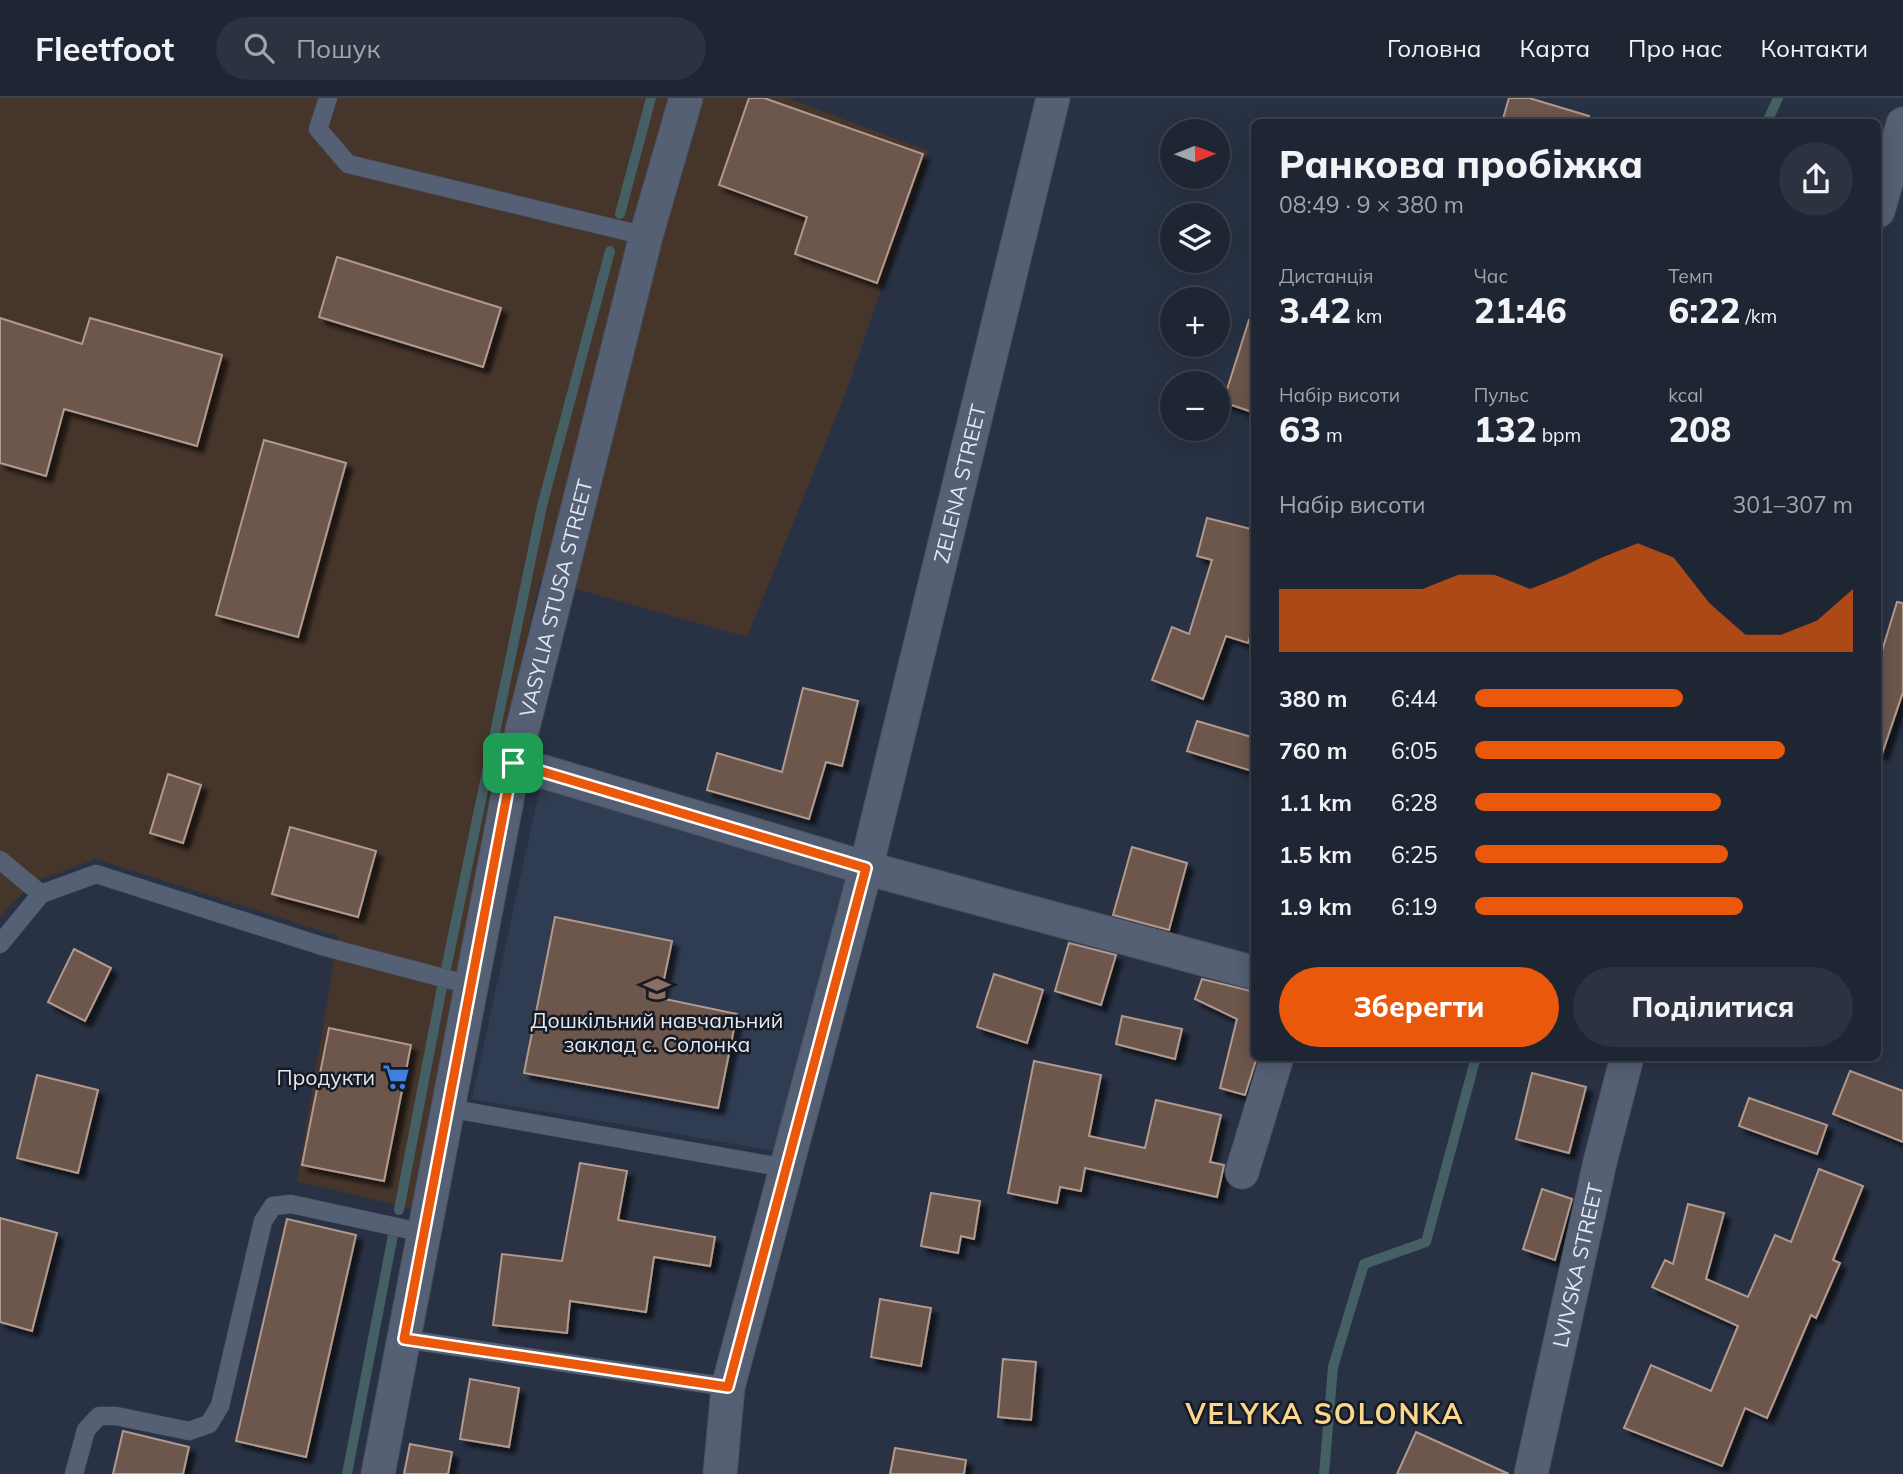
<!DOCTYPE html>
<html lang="uk">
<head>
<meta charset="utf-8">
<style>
  :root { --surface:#1f2633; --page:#2c323f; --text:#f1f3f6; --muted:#a1a5ac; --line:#3c434e; --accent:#ea580c }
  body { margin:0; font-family:Mulish,sans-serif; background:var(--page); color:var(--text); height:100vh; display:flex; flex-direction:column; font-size:26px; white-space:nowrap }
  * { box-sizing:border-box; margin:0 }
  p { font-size:23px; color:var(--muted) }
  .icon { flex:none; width:38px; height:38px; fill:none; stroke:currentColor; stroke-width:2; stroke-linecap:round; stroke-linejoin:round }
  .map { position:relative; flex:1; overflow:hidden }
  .details { position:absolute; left:1251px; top:21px; width:630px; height:942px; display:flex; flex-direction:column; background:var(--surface); border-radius:10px; box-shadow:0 4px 18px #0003,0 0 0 2px var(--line) }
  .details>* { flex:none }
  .needle { width:46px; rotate:89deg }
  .buttons { position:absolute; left:1160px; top:21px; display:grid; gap:14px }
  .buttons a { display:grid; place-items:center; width:70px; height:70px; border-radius:50%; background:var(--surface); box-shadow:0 4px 18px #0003,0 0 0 2px var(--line); font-size:35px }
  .pin { position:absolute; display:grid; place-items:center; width:60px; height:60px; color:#fff; margin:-30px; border-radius:14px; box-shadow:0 4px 10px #0006 }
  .round { display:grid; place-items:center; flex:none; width:74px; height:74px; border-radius:37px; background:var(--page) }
  .summary { display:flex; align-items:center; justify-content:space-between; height:119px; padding:0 28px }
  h1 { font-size:38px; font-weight:800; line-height:52px }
  .metrics { display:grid; grid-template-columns:repeat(3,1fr); gap:10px; height:119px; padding:7px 28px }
  .metrics div { display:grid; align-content:center }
  .metrics b { font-size:35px; font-weight:800 }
  .metrics small { font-size:19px; font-weight:400 }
  .metrics p { font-size:19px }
  .chart { height:196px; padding:14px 28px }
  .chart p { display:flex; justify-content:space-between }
  .chart svg { width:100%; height:126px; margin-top:7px; fill:var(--accent); opacity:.7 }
  .cta { display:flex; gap:14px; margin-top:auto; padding:14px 28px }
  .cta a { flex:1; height:80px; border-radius:42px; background:var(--accent); color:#fff; font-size:28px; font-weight:800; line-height:80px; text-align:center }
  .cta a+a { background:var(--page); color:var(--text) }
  ul { padding:0 28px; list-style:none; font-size:23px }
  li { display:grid; grid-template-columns:112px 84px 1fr; align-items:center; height:52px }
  li i { height:18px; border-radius:9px; background:var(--accent) }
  header { display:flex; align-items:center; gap:42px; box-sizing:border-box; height:98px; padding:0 35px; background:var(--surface); border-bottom:2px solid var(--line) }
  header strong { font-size:33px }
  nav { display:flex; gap:38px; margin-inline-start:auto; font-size:24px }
  .search { width:490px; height:63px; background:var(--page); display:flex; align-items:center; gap:18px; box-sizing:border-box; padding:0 24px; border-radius:38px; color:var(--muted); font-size:26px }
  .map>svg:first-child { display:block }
  .built { fill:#303c52 }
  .industrial { fill:#46352b }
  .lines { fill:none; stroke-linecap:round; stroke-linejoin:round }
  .stream { stroke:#446064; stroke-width:10 }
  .building { fill:#6d574c; stroke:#b2998d; stroke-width:2; filter:url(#shadow) }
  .lane-casing { stroke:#47505f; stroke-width:19 }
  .street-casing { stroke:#47505f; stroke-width:35 }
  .lane { stroke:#556074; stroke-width:18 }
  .street { stroke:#556074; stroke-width:33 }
  .route-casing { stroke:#fff; stroke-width:14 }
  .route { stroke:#ea580c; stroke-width:9 }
  .labels { text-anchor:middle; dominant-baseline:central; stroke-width:5; stroke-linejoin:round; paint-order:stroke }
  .street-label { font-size:21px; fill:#e2e8f4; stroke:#161a22 }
  .poi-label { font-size:21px; fill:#e2e8f4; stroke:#161a22 }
  .district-label { font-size:28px; font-weight:bold; letter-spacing:2px; fill:#fbd68d; stroke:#161a22 }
</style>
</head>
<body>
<header>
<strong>Fleetfoot</strong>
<div class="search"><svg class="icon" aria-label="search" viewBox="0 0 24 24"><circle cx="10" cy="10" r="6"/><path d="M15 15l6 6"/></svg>Пошук</div>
<nav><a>Головна</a><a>Карта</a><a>Про нас</a><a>Контакти</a></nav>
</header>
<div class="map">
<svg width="1903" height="1376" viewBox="0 0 1903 1376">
  <defs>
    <filter id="shadow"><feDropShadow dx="6" dy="6" stdDeviation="2" flood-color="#0009"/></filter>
  </defs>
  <rect width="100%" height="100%" fill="#293244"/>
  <!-- built -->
  <path class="built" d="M540,689L848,780L776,1053L472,1001Z"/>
  <!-- industrial -->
  <path class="industrial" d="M0,0H788L928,53L845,297L747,539L540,481L500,662L413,1111L297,1083L338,838L96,761L33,784L0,819Z"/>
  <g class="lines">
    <!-- stream -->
    <g class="stream">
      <path d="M1767,24L1778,0"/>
      <path d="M620,116L651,0"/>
      <path d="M446,871L542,408L610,153"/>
      <path d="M399,1112L442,889"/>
      <path d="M347,1376L393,1137"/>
      <path d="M1324,1376L1333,1269L1364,1166L1426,1144L1476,959"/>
    </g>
  </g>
  <!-- building -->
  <g class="building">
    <path d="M749,0H764L923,56L877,185L795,156L807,119L719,87Z"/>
    <path d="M1509,0H1529L1589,18L1588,24H1502Z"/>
    <path d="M337,159L501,210L483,269L319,219Z"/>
    <path d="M0,220L82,246L90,220L222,257L197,348L64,311L46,378L0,365Z"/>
    <path d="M1249,222L1255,223V315L1223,304Z"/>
    <path d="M264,342L346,365L298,539L216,517Z"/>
    <path d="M1207,420L1255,432V523L1248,545L1226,538L1203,601L1152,582L1172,529L1189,536L1212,462L1197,458Z"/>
    <path d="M1897,504L1903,505V594L1882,656L1878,655V566Z"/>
    <path d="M803,590L858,603L842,668L826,664L809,721L707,692L717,655L782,674Z"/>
    <path d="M1197,623L1255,640V674L1187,653Z"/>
    <path d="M168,676L201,687L183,745L150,735Z"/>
    <path d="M290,729L376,753L358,819L272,796Z"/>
    <path d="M1132,749L1187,765L1169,832L1113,817Z"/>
    <path d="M555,819L672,843L660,900L737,916L718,1010L524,975Z"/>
    <path d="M1069,845L1116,857L1101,907L1055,893Z"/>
    <path d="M74,851L111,870L85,923L48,904Z"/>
    <path d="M994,876L1043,892L1027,945L977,929Z"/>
    <path d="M1202,881L1255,894L1257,959L1245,997L1220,990L1237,921L1195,901Z"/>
    <path d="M1122,918L1182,931L1175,961L1116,946Z"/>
    <path d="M329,930L411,947L384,1083L302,1067Z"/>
    <path d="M1034,963L1101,977L1089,1038L1145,1050L1156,1002L1221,1017L1210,1064L1224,1067L1217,1099L1085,1070L1081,1093L1060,1089L1057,1105L1008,1095Z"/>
    <path d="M1850,973L1903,993V1044L1833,1016Z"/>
    <path d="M1532,975L1586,989L1569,1055L1516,1041Z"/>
    <path d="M37,977L98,992L78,1075L17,1060Z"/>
    <path d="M1749,1000L1827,1027L1817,1056L1739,1028Z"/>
    <path d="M580,1065L627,1073L618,1122L715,1139L710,1168L654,1159L646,1214L570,1203L567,1235L493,1227L502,1156L562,1163Z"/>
    <path d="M1819,1071L1863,1088L1833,1162L1840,1165L1816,1220L1811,1217L1767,1320L1745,1310L1722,1368L1624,1330L1651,1267L1711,1293L1738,1228L1652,1189L1665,1162L1673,1166L1688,1106L1724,1115L1706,1181L1748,1199L1775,1137L1791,1144Z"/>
    <path d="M1542,1091L1572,1101L1555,1162L1523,1151Z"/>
    <path d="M931,1095L980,1103L974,1141L961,1138L958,1155L921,1148Z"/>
    <path d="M0,1120L57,1135L32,1233L0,1224Z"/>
    <path d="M287,1121L356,1137L306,1359L236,1343Z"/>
    <path d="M880,1201L931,1210L921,1268L871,1259Z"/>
    <path d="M1003,1261L1036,1264L1031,1322L998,1319Z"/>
    <path d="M470,1281L519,1290L509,1349L460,1341Z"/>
    <path d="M123,1333L189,1349L183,1376H113Z"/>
    <path d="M1416,1334L1509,1376H1397Z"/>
    <path d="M410,1346L452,1354L448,1376H404Z"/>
    <path d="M895,1350L966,1362L964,1376H890Z"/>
  </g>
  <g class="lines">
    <!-- lane casing -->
    <g class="lane-casing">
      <g id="lane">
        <path d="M328,0L318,31L348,66L646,138"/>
        <path d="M0,762L41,796"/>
        <path d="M0,846L41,796L96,776L322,848L470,887"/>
        <path d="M447,1010L786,1070"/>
        <path d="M404,1241L728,1289"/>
        <path d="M74,1376L86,1332L99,1318H116L189,1333L209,1326L220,1308L263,1123L273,1108L291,1106L424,1135"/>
      </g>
    </g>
    <!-- street casing -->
    <g class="street-casing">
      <g id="street">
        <path d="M1878,113L1903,26"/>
        <path d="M514,665L866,770L1255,875"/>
        <path d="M1242,1074L1277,959"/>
        <path id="s1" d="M378,1376L514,665L646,138L686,0"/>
        <path id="s2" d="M720,1376L728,1289L866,770L1053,0"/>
        <path id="s3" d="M1531,1376L1600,1064L1627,959"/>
      </g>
    </g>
    <!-- lane -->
    <use href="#lane" class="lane"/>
    <!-- street -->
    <use href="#street" class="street"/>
  </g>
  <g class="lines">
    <!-- route casing -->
    <g class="route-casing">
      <path id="route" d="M513,665L866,770L728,1289L404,1241Z"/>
    </g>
    <!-- route -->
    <use href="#route" class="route"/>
  </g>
  <!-- icons -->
  <defs>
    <g id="school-bare" transform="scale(2.1)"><path d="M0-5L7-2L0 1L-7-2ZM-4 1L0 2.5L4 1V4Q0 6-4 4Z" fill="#8d6e63" stroke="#161a22" stroke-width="2.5" paint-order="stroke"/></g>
    <g id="supermarket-bare" transform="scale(2.1)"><path d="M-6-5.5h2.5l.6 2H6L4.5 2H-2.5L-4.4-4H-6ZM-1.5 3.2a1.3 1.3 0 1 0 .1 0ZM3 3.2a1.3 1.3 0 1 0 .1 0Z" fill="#3f7fe0" stroke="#161a22" stroke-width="2.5" paint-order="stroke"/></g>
  </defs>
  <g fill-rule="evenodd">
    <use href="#school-bare" x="657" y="891"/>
    <use href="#supermarket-bare" x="396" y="979"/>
  </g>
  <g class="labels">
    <!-- street labels -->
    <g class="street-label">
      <text stroke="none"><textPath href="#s2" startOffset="1020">ZELENA STREET</textPath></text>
      <text stroke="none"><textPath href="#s1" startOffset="894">VASYLIA STUSA STREET</textPath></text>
      <text stroke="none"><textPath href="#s3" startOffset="214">LVIVSKA STREET</textPath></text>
    </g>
    <!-- poi labels -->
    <g class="poi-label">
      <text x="657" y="922">Дошкільний навчальний<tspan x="657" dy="24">заклад с. Солонка</tspan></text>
      <text x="375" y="979" text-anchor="end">Продукти</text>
    </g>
    <!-- district labels -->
    <g class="district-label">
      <text x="1325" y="1315">VELYKA SOLONKA</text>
    </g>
  </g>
</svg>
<div class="buttons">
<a><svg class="needle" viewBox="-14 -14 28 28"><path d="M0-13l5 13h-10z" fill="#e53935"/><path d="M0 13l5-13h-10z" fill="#a1a5ac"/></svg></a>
<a><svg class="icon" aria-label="layers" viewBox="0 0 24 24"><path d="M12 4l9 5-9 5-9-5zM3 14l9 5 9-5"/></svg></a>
<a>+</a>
<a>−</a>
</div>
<div class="pin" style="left:513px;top:665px;background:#1e9e55"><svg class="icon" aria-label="arrive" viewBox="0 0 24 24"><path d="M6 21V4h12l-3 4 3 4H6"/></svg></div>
<section class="details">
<div class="summary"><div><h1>Ранкова пробіжка</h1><p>08:49 · 9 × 380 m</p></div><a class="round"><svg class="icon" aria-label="share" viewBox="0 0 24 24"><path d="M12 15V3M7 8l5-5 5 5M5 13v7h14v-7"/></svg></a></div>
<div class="metrics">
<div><p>Дистанція</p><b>3.42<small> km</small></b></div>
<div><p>Час</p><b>21:46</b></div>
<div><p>Темп</p><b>6:22<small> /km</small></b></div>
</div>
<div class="metrics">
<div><p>Набір висоти</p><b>63<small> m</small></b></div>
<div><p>Пульс</p><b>132<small> bpm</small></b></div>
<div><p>kcal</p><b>208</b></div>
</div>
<div class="chart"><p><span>Набір висоти</span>301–307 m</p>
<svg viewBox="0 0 160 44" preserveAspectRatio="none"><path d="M0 44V22L10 22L20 22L30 22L40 22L50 17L60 17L70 22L80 17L90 11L100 6L110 11L120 27L130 38L140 38L150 33L160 22V44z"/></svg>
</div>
<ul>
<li><b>380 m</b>6:44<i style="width:55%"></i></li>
<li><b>760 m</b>6:05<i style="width:82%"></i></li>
<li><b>1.1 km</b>6:28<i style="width:65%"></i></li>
<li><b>1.5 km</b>6:25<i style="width:67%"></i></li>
<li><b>1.9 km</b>6:19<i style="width:71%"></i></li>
</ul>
<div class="cta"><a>Зберегти</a><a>Поділитися</a></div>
</section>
</div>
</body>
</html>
